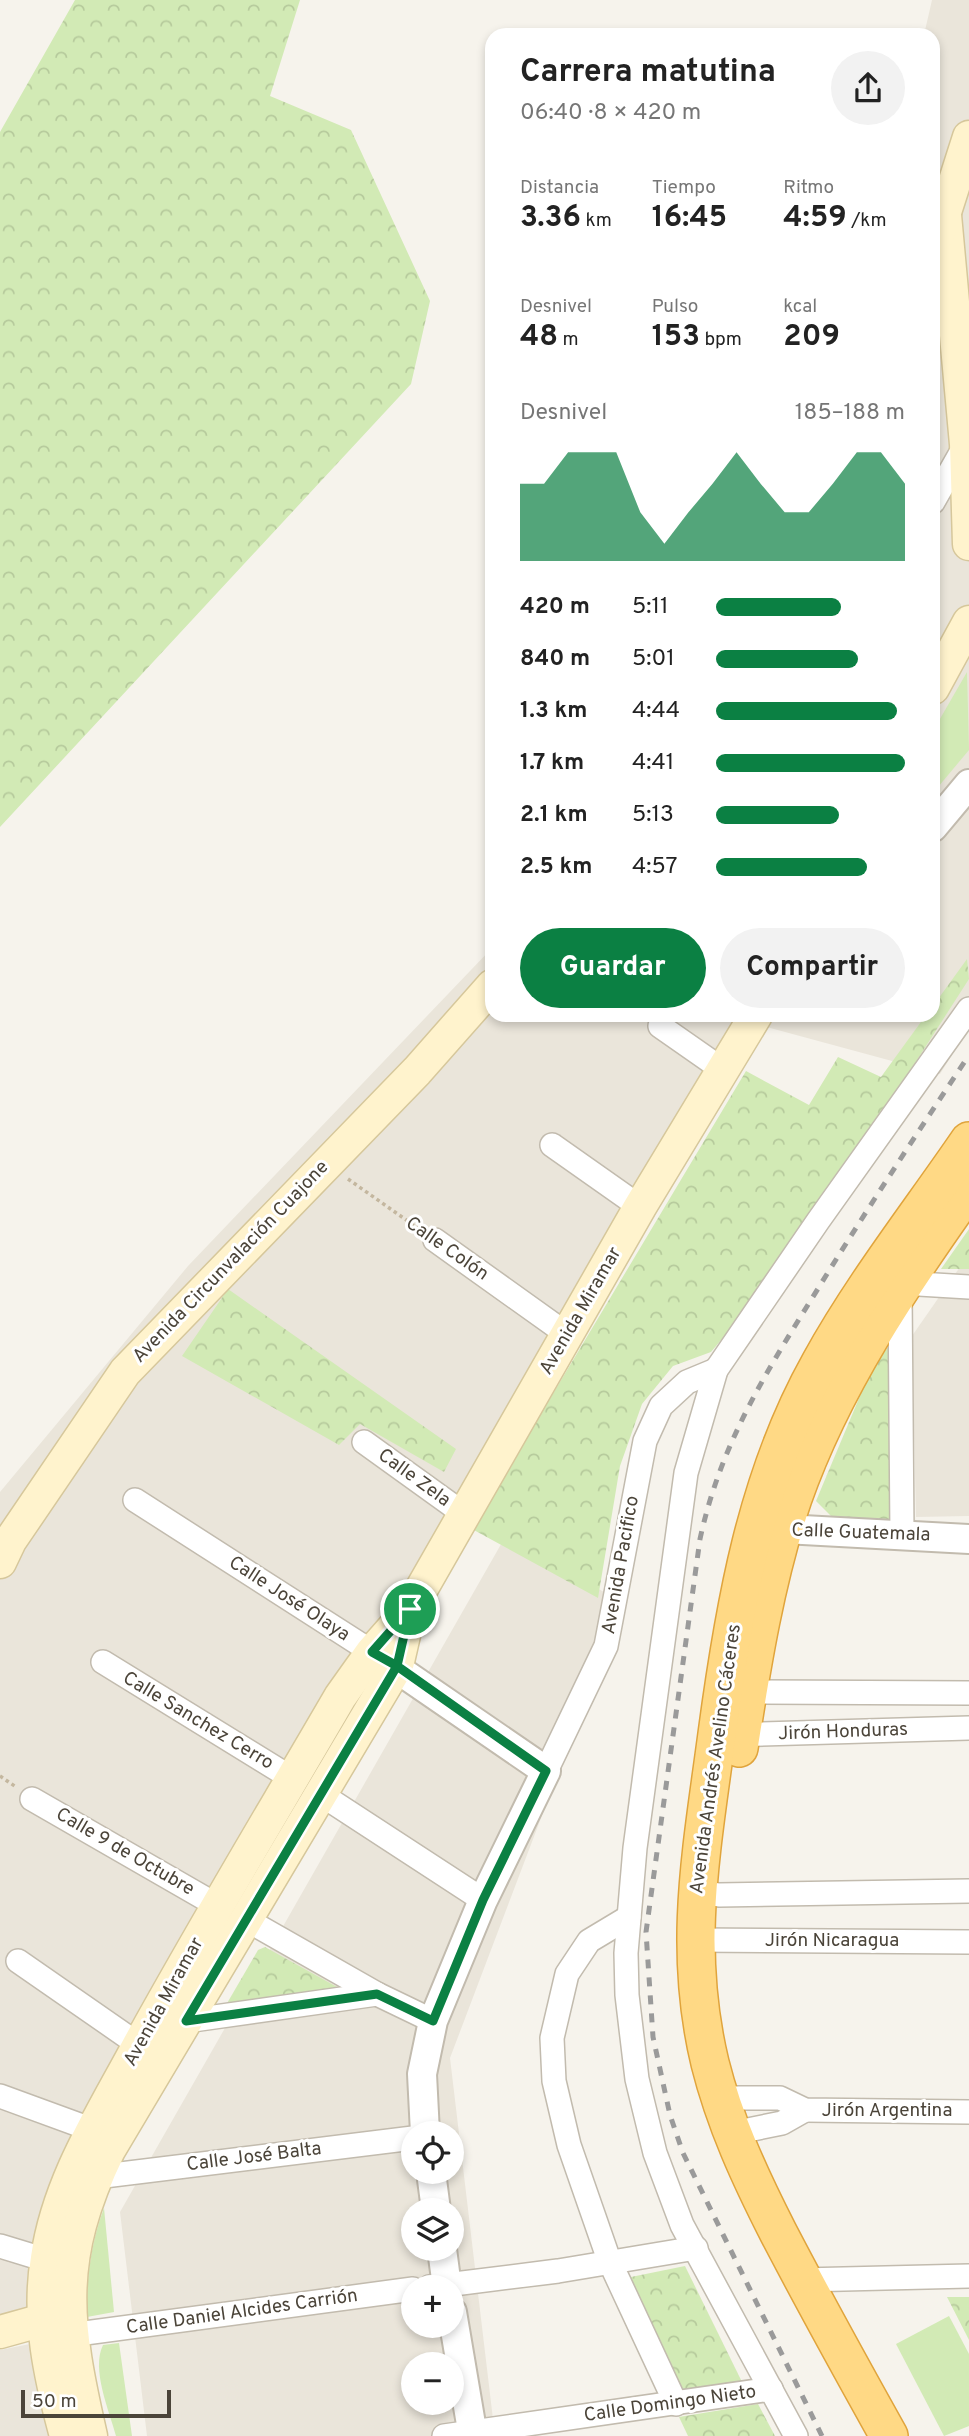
<!DOCTYPE html>
<html lang="es">
<head>
<meta charset="utf-8">
<style>
  :root { --surface:#fff; --page:#f2f2f2; --text:#222; --muted:#767676; --accent:#0b8043 }
  body { margin:0; font-family:Overpass,sans-serif; background:var(--page); color:var(--text); height:100vh; display:flex; flex-direction:column; font-size:26px; white-space:nowrap }
  * { box-sizing:border-box; margin:0 }
  p { font-size:23px; color:var(--muted) }
  .icon { flex:none; width:38px; height:38px; fill:none; stroke:currentColor; stroke-width:2; stroke-linecap:round; stroke-linejoin:round }
  .map { position:relative; flex:1; overflow:hidden }
  .side { position:absolute; left:485px; top:28px; width:455px; height:994px; display:flex; flex-direction:column; background:var(--surface); border-radius:21px; box-shadow:0 4px 10px #0003 }
  .side>* { flex:none }
  .controls { position:absolute; left:401px; top:2121px; display:grid; gap:14px }
  .controls a { display:grid; place-items:center; width:63px; height:63px; border-radius:50%; background:var(--surface); box-shadow:0 4px 10px #0003; font-size:35px }
  .scale { position:absolute; left:21px; bottom:18px; width:150px; box-sizing:border-box; padding-left:7px; border:4px solid #4b4439; border-top:0; font-size:19px; line-height:24px; white-space:nowrap; color:#4b4439; -webkit-text-stroke:5px #fff; paint-order:stroke }
  .pin { position:absolute; display:grid; place-items:center; width:60px; height:60px; color:#fff; margin:-30px; border:4px solid #fff; border-radius:50%; box-shadow:0 2px 7px #0007 }
  .round { display:grid; place-items:center; flex:none; width:74px; height:74px; border-radius:37px; background:var(--page) }
  .summary { display:flex; align-items:center; justify-content:space-between; height:119px; padding:0 35px }
  h1 { font-size:32px; font-weight:700; line-height:52px }
  .figures { display:grid; grid-template-columns:repeat(3,1fr); gap:10px; height:119px; padding:7px 35px }
  .figures div { display:grid; align-content:center }
  .figures b { font-size:30px; font-weight:700 }
  .figures small { font-size:19px; font-weight:400 }
  .figures p { font-size:19px }
  .chart { height:196px; padding:14px 35px }
  .chart p { display:flex; justify-content:space-between }
  .chart svg { width:100%; height:126px; margin-top:7px; fill:var(--accent); opacity:.7 }
  .button { display:flex; gap:14px; margin-top:auto; padding:14px 35px }
  .button a { flex:1; height:80px; border-radius:42px; background:var(--accent); color:#fff; font-size:28px; font-weight:700; line-height:80px; text-align:center }
  .button a+a { background:var(--page); color:var(--text) }
  ul { padding:0 35px; list-style:none; font-size:23px }
  li { display:grid; grid-template-columns:112px 84px 1fr; align-items:center; height:52px }
  li i { height:18px; border-radius:9px; background:var(--accent) }
  .map>svg:first-child { display:block }
  .residential { fill:#eae5da; fill-rule:evenodd }
  .green { fill:#d2eab5 }
  .park { fill:url(#park-crowns) }
  .lines { fill:none; stroke-linecap:round; stroke-linejoin:round }
  .minor-casing { stroke:#c2bbae; stroke-width:26 }
  .tertiary-casing { stroke:#c2bbae; stroke-width:32 }
  .secondary-casing { stroke:#d6c79b; stroke-width:35 }
  .trunk-casing { stroke:#e0a43c; stroke-width:40 }
  .path { stroke:#c4b79f; stroke-width:3.5; stroke-dasharray:3.5 3.5; stroke-linecap:butt }
  .minor { stroke:#fff; stroke-width:23 }
  .tertiary { stroke:#fff; stroke-width:28 }
  .secondary { stroke:#fff3cd; stroke-width:32 }
  .trunk { stroke:#ffd985; stroke-width:37 }
  .rail { stroke:#9a9a9a; stroke-width:5; stroke-dasharray:9 9; stroke-linecap:butt }
  .route-casing { stroke:#fff; stroke-width:14 }
  .route { stroke:#0b8043; stroke-width:9 }
  .labels { text-anchor:middle; dominant-baseline:central; stroke-width:6; stroke-linejoin:round; paint-order:stroke }
  .street-label { font-size:19px; fill:#4b4439; stroke:#fff }
</style>
</head>
<body>
<div class="map">
<svg width="969" height="2436" viewBox="0 0 969 2436">
  <defs>
    <pattern id="park-crowns" width="20" height="18" patternUnits="userSpaceOnUse" patternTransform="scale(1.75)"><rect width="20" height="18" fill="#d2eab5"/><path d="M2 6a3 3 0 1 1 6 0M12 15a3 3 0 1 1 6 0" fill="none" stroke="#b6ca9c"/></pattern>
  </defs>
  <rect width="100%" height="100%" fill="#f6f3ec"/>
  <!-- residential -->
  <g class="residential">
    <path d="M932,0H969V1028L940,1074L741,1020L167,2022L57,2298L7,2317L0,2315V1492L188,1266L492,948V1015H933V35H924Z"/>
    <path d="M969,1254V1516L916,1517L912,1336Z"/>
    <path d="M504,1539L623,1602L450,2058L495,2436H147L120,2212ZM413,2133H452V2172H413ZM413,2210H452V2249H413ZM413,2287H452V2326H413ZM413,2364H452V2403H413Z"/>
    <path d="M50,2340L76,2436H0V2350Z"/>
  </g>
  <!-- green -->
  <g class="green">
    <path d="M967,672L969,750L933,793V731Z"/>
    <path d="M104,2208L114,2312L87,2317C86,2279 91,2243 104,2208Z"/>
    <path d="M949,2316L969,2354V2426L944,2436L896,2344Z"/>
    <path d="M119,2343L132,2436H116C109,2410 91,2369 103,2345Z"/>
  </g>
  <!-- park -->
  <g class="park">
    <path d="M75,0H300L270,96L351,130L430,301L411,384L0,827V132Z"/>
    <path d="M967,959L969,979L899,1088L738,1320L711,1352L673,1366L642,1404L620,1466L598,1598L472,1529L746,1071L809,1105L838,1057L881,1077L926,1015H933V1006Z"/>
    <path d="M969,1229V1269H941Z"/>
    <path d="M228,1289L456,1449L444,1472L360,1424L339,1445L182,1356Z"/>
    <path d="M888,1347L890,1522H837L816,1501L870,1372Z"/>
    <path d="M265,1947L337,1987V1995L226,2005L258,1950Z"/>
    <path d="M685,2266L743,2384L684,2393L626,2278Z"/>
    <path d="M947,2297H969V2340Z"/>
    <path d="M758,2404L775,2436H688L679,2417Z"/>
  </g>
  <g class="lines">
    <!-- minor casing -->
    <g class="minor-casing">
      <g id="minor">
        <path d="M933,502L966,444"/>
        <path d="M660,1026L723,1070"/>
        <path d="M552,1145L640,1207"/>
        <path d="M435,1240L568,1335"/>
        <path d="M902,1283L969,1287"/>
        <path d="M900,1292L902,1534"/>
        <path d="M364,1442L464,1514"/>
        <path d="M135,1500L372,1652"/>
        <path d="M103,1662L293,1779"/>
        <path d="M738,1692L969,1693"/>
        <path d="M731,1735L969,1728"/>
        <path d="M546,1771L606,1646L645,1441L661,1406L687,1382L716,1370"/>
        <path d="M322,1795L483,1900"/>
        <path d="M32,1799L218,1906"/>
        <path d="M695,1891L719,1895L969,1891"/>
        <path d="M629,1917L589,1941L567,1974L552,2038L554,2081L569,2145L609,2260L676,2404"/>
        <path d="M247,1920L377,1994L433,2021"/>
        <path d="M695,1940L969,1942"/>
        <path d="M18,1961L139,2045"/>
        <path d="M186,2021L377,1994"/>
        <path d="M0,2096L93,2130"/>
        <path d="M722,2098H780L805,2110L969,2112"/>
        <path d="M733,2133L782,2123L805,2110"/>
        <path d="M96,2177L413,2138"/>
        <path d="M0,2246L46,2260"/>
        <path d="M802,2280L969,2276"/>
        <path d="M430,2287L558,2271L696,2248"/>
        <path d="M70,2335L413,2289"/>
        <path d="M444,2436L771,2389"/>
        <path d="M796,2436L682,2225L655,2153L637,2079L627,1995L626,1953L635,1848L686,1473L716,1370L818,1221L969,1009"/>
      </g>
    </g>
    <!-- tertiary casing -->
    <g class="tertiary-casing">
      <g id="tertiary">
        <path d="M933,827L969,784"/>
        <path d="M766,1528L969,1539"/>
        <path d="M377,1655L546,1771L483,1900L433,2021L422,2074L425,2133"/>
        <path d="M431,2172L436,2210"/>
        <path d="M442,2249L447,2287"/>
        <path d="M452,2312L473,2436"/>
      </g>
    </g>
    <!-- secondary casing -->
    <g class="secondary-casing">
      <g id="secondary">
        <path d="M945,215L966,444L969,544"/>
        <path d="M938,234L969,137"/>
        <path d="M933,688L969,622"/>
        <path d="M0,1562L10,1541L125,1372L417,1071L492,986"/>
        <path d="M0,2332L43,2320"/>
        <path d="M66,2436C50,2377 37,2319 47,2258C58,2182 100,2117 136,2050C201,1931 272,1814 340,1697L372,1652L410,1609L640,1207L756,1015"/>
        <path d="M91,2436C65,2322 56,2259 109,2150L397,1666L409,1613"/>
      </g>
    </g>
    <!-- trunk casing -->
    <g class="trunk-casing">
      <g id="trunk">
        <path d="M739,1748C752,1664 766,1578 793,1498C833,1385 900,1286 969,1189"/>
        <path d="M889,2436C851,2368 814,2301 778,2232C750,2177 725,2123 710,2063C682,1947 702,1848 717,1734C734,1607 756,1477 820,1363C863,1285 919,1214 969,1141"/>
      </g>
    </g>
    <!-- path -->
    <g class="path">
      <path d="M348,1179L419,1229"/>
      <path d="M0,1776L16,1787"/>
    </g>
    <!-- minor -->
    <use href="#minor" class="minor"/>
    <!-- tertiary -->
    <use href="#tertiary" class="tertiary"/>
    <!-- secondary -->
    <use href="#secondary" class="secondary"/>
    <!-- trunk -->
    <use href="#trunk" class="trunk"/>
    <!-- rail -->
    <path class="rail" d="M822,2436L683,2153L670,2115L653,2037L646,1932L700,1539C721,1442 767,1371 819,1287C867,1209 918,1132 969,1055"/>
  </g>
  <g class="lines">
    <!-- route casing -->
    <g class="route-casing">
      <path id="route" d="M410,1609L372,1652L397,1666L186,2021L377,1994L433,2021L483,1900L546,1771L397,1666L410,1609"/>
    </g>
    <!-- route -->
    <use href="#route" class="route"/>
  </g>
  <g class="labels">
    <!-- street labels -->
    <g class="street-label">
      <text transform="translate(447 1249) rotate(35)">Calle Colón</text>
      <text transform="translate(231 1262) rotate(-46)">Avenida Circunvalación Cuajone</text>
      <text transform="translate(581 1311) rotate(-60)">Avenida Miramar</text>
      <text transform="translate(414 1478) rotate(36)">Calle Zela</text>
      <text transform="translate(861 1533) rotate(2)">Calle Guatemala</text>
      <text transform="translate(621 1565) rotate(-80)">Avenida Pacifico</text>
      <text transform="translate(289 1599) rotate(33)">Calle José Olaya</text>
      <text transform="translate(198 1721) rotate(31)">Calle Sanchez Cerro</text>
      <text transform="translate(843 1732) rotate(-2)">Jirón Honduras</text>
      <text transform="translate(716 1759) rotate(-82)">Avenida Andrés Avelino Cáceres</text>
      <text transform="translate(125 1852) rotate(30)">Calle 9 de Octubre</text>
      <text x="832" y="1941">Jirón Nicaragua</text>
      <text transform="translate(164 2002) rotate(-61)">Avenida Miramar</text>
      <text x="887" y="2111">Jirón Argentina</text>
      <text transform="translate(254 2157) rotate(-7)">Calle José Balta</text>
      <text transform="translate(242 2312) rotate(-8)">Calle Daniel Alcides Carrión</text>
      <text transform="translate(670 2404) rotate(-8)">Calle Domingo Nieto</text>
    </g>
  </g>
</svg>
<div class="controls">
<a><svg class="icon" aria-label="locate" viewBox="0 0 24 24"><circle cx="12" cy="12" r="6"/><path d="M12 2v4M12 18v4M2 12h4M18 12h4"/></svg></a>
<a><svg class="icon" aria-label="layers" viewBox="0 0 24 24"><path d="M12 4l9 5-9 5-9-5zM3 14l9 5 9-5"/></svg></a>
<a>+</a>
<a>−</a>
</div>
<div class="scale">50 m</div>
<div class="pin" style="left:410px;top:1609px;background:#1e9e55"><svg class="icon" aria-label="arrive" viewBox="0 0 24 24"><path d="M6 21V4h12l-3 4 3 4H6"/></svg></div>
<section class="side">
<div class="summary"><div><h1>Carrera matutina</h1><p>06:40 · 8 × 420 m</p></div><a class="round"><svg class="icon" aria-label="share" viewBox="0 0 24 24"><path d="M12 15V3M7 8l5-5 5 5M5 13v7h14v-7"/></svg></a></div>
<div class="figures">
<div><p>Distancia</p><b>3.36<small> km</small></b></div>
<div><p>Tiempo</p><b>16:45</b></div>
<div><p>Ritmo</p><b>4:59<small> /km</small></b></div>
</div>
<div class="figures">
<div><p>Desnivel</p><b>48<small> m</small></b></div>
<div><p>Pulso</p><b>153<small> bpm</small></b></div>
<div><p>kcal</p><b>209</b></div>
</div>
<div class="chart"><p><span>Desnivel</span>185–188 m</p>
<svg viewBox="0 0 160 44" preserveAspectRatio="none"><path d="M0 44V17L10 17L20 6L30 6L40 6L50 27L60 38L70 27L80 17L90 6L100 17L110 27L120 27L130 17L140 6L150 6L160 17V44z"/></svg>
</div>
<ul>
<li><b>420 m</b>5:11<i style="width:66%"></i></li>
<li><b>840 m</b>5:01<i style="width:75%"></i></li>
<li><b>1.3 km</b>4:44<i style="width:96%"></i></li>
<li><b>1.7 km</b>4:41<i style="width:100%"></i></li>
<li><b>2.1 km</b>5:13<i style="width:65%"></i></li>
<li><b>2.5 km</b>4:57<i style="width:80%"></i></li>
</ul>
<div class="button"><a>Guardar</a><a>Compartir</a></div>
</section>
</div>
</body>
</html>
